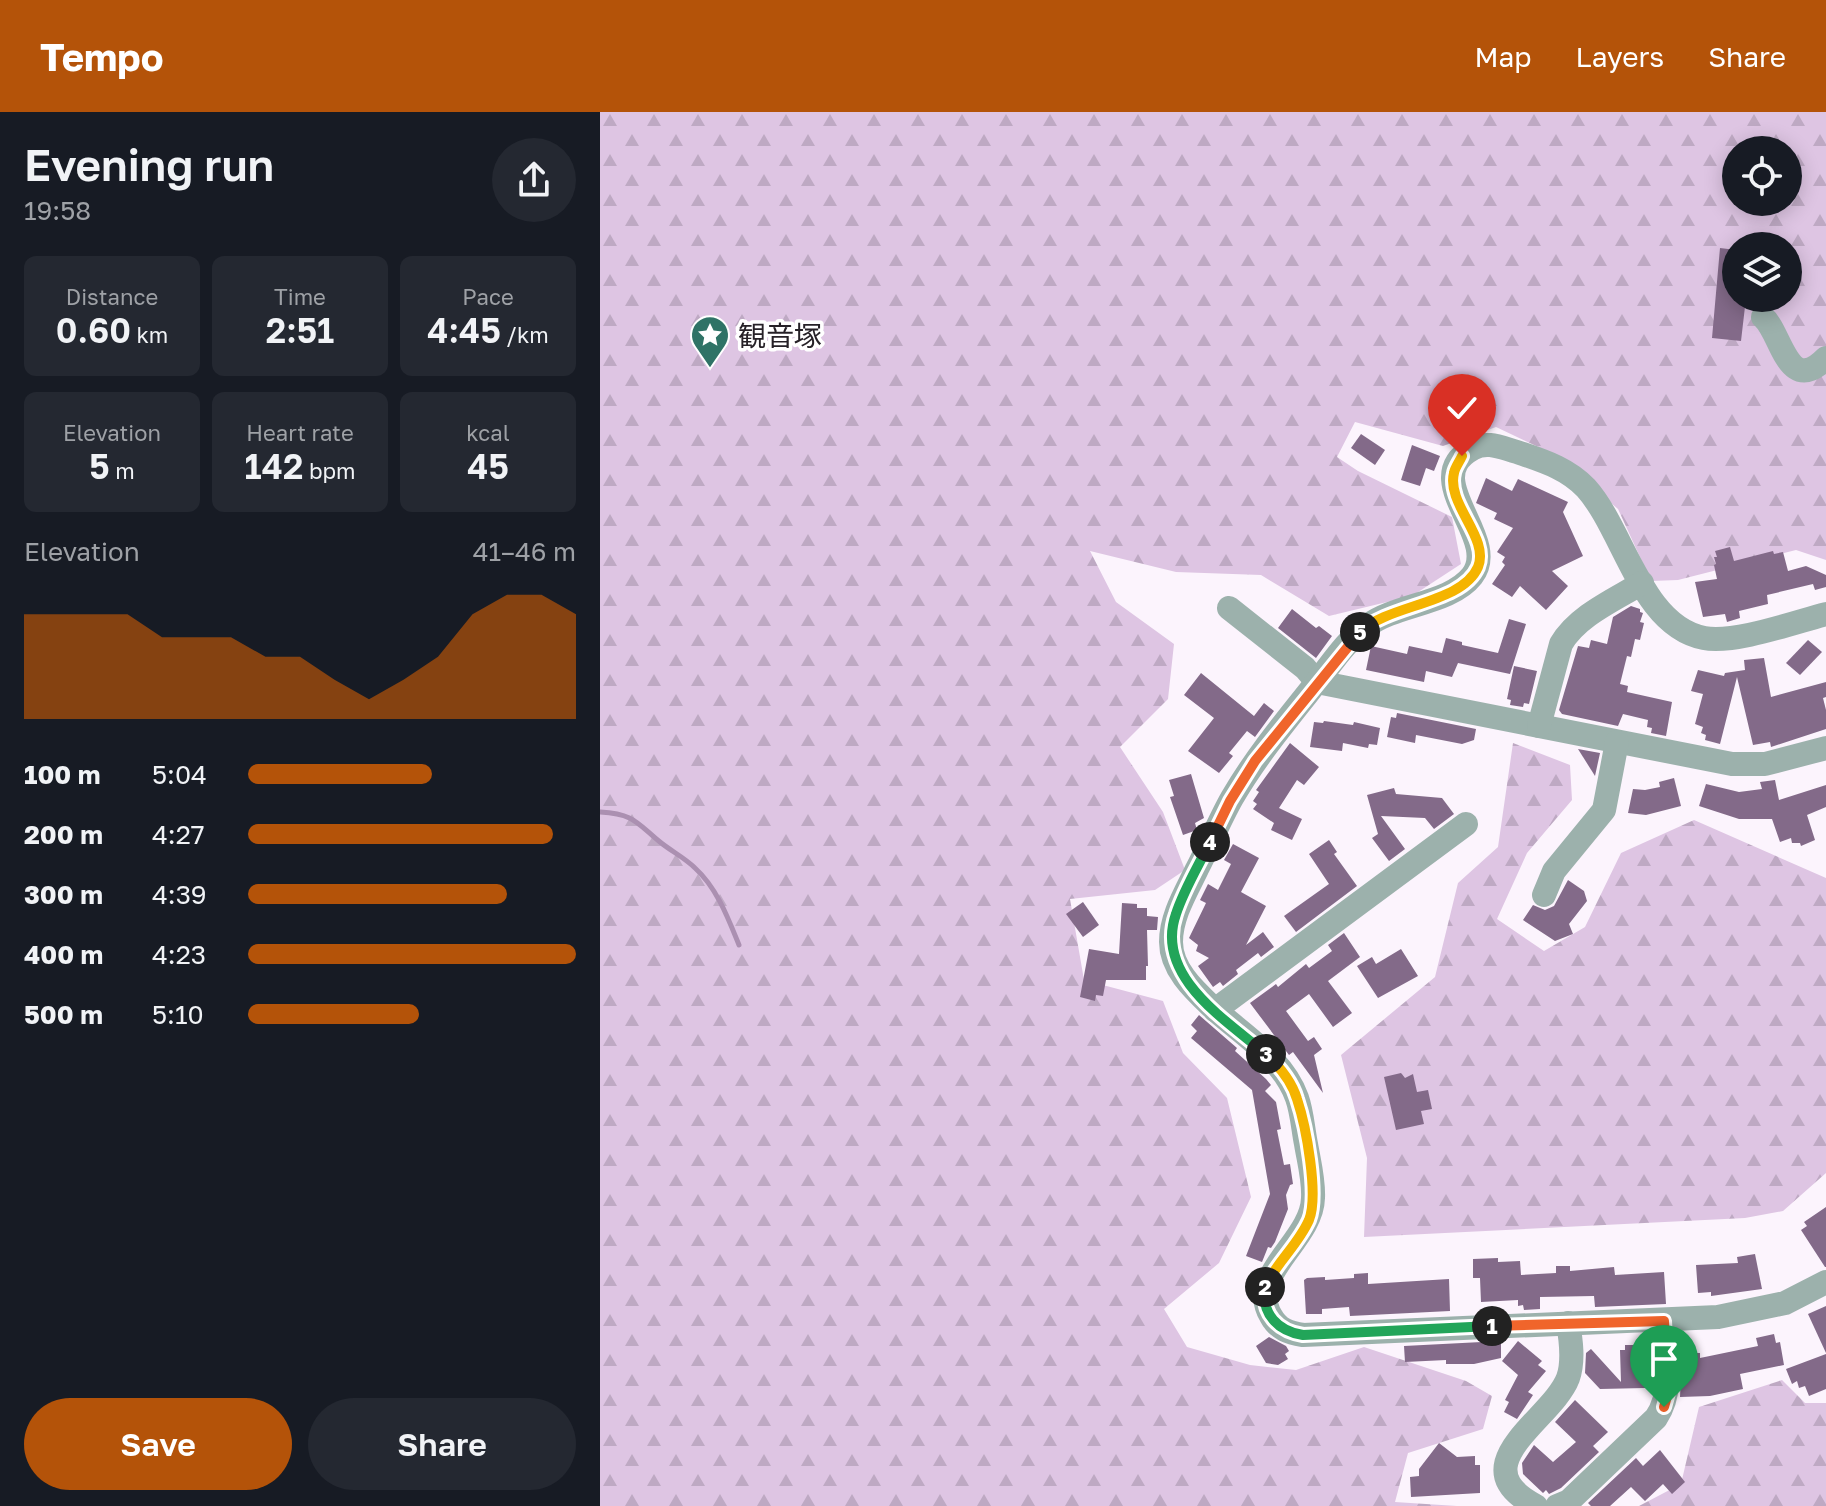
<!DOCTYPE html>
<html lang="en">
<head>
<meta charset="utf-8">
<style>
  :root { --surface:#171b24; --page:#242831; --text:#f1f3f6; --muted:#9ea1a6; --accent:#b45309 }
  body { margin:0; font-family:"Golos Text","Noto Sans JP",sans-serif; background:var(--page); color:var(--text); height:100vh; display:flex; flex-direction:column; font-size:30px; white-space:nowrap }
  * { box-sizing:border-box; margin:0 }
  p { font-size:26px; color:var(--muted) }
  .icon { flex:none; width:44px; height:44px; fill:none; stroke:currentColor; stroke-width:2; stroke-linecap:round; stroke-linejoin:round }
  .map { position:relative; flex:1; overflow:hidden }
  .drawer { display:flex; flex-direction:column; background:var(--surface); width:600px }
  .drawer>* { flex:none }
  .buttons { position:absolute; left:1122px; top:24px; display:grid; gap:16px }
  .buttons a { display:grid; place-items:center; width:80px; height:80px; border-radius:50%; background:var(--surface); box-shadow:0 4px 20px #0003; font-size:40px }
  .pin { position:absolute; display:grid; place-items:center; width:68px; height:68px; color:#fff; margin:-82px -34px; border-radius:50% 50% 50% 0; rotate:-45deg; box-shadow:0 0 8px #0007 }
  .pin .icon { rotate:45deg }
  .km { position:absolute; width:40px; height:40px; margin:-20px; border-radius:50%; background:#222; color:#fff; font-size:22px; line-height:40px; text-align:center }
  .round { display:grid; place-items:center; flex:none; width:84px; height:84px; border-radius:42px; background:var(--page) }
  .summary { display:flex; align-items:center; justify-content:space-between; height:136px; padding:0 24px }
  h1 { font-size:44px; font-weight:600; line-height:60px }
  .figures { display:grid; grid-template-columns:repeat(3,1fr); gap:12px; height:136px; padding:8px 24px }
  .figures div { display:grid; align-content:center; border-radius:12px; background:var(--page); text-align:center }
  .figures b { font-size:34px; font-weight:600 }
  .figures small { font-size:22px; font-weight:400 }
  .figures p { font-size:22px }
  .chart { height:224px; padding:16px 24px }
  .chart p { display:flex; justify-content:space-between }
  .chart svg { width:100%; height:144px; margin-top:8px; fill:var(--accent); opacity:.7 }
  .cta { display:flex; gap:16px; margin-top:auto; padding:16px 24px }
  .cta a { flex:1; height:92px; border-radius:48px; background:var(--accent); color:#fff; font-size:32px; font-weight:600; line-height:92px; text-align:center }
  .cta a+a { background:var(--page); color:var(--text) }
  ul { padding:0 24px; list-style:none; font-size:26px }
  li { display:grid; grid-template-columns:128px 96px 1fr; align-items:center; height:60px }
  li i { height:20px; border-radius:10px; background:var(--accent) }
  header { display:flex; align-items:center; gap:48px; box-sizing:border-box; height:112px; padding:0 40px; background:var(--accent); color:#fff }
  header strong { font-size:38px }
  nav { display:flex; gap:44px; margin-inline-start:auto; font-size:28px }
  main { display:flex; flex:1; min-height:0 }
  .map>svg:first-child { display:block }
  .forest { fill:url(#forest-firs); fill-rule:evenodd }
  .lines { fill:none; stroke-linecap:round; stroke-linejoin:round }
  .stream { stroke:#ab90b1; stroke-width:5 }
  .building { fill:#836a89 }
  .minor { stroke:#9cb1ac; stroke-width:24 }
  .split-1-casing { stroke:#fff; stroke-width:16 }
  .split-2-casing { stroke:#fff; stroke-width:16 }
  .split-3-casing { stroke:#fff; stroke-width:16 }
  .split-4-casing { stroke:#fff; stroke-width:16 }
  .split-5-casing { stroke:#fff; stroke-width:16 }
  .split-6-casing { stroke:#fff; stroke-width:16 }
  .split-1 { stroke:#f0652b; stroke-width:10 }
  .split-2 { stroke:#22a559; stroke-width:10 }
  .split-3 { stroke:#f5b400; stroke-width:10 }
  .split-4 { stroke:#22a559; stroke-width:10 }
  .split-5 { stroke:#f0652b; stroke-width:10 }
  .split-6 { stroke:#f5b400; stroke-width:10 }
  .labels { text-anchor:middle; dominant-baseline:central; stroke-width:7; stroke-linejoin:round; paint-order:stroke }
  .poi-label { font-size:28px; fill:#262127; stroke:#fff; text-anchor:start }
</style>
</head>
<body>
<header>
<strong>Tempo</strong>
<nav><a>Map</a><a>Layers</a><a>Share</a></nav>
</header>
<main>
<section class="drawer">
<div class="summary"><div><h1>Evening run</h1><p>19:58</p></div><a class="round"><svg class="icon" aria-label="share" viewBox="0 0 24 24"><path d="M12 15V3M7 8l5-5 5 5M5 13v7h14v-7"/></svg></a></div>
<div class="figures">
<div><p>Distance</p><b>0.60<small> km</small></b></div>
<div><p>Time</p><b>2:51</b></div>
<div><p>Pace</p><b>4:45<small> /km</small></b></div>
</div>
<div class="figures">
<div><p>Elevation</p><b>5<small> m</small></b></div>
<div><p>Heart rate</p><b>142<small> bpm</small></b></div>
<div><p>kcal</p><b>45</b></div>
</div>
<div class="chart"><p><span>Elevation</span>41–46 m</p>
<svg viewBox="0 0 160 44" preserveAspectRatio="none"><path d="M0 44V12L10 12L20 12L30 12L40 19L50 19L60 19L70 25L80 25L90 32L100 38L110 32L120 25L130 12L140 6L150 6L160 12V44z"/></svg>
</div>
<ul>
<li><b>100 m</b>5:04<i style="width:56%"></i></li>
<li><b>200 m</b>4:27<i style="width:93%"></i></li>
<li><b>300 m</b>4:39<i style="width:79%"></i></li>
<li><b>400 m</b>4:23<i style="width:100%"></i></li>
<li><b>500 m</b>5:10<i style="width:52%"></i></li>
</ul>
<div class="cta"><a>Save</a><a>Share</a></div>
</section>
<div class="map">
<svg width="1226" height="1394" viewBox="0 0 1226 1394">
  <defs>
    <pattern id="forest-firs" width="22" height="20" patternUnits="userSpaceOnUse" patternTransform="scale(2)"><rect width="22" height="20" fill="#dec5e3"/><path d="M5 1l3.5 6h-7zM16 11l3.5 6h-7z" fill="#bea9c3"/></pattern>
  </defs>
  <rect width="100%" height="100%" fill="#fcf4fd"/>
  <!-- forest -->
  <g class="forest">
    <path d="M0,0H1226V448L1196,438L1078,468L1051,469L1018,397L955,343L896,315L843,334L755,310L737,345L758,359L852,405L861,452L812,484L729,504L661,463L576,460L490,439L516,490L574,532L568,587L520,635L563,700L585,758L555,778L470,787L484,868L563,889L583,941L627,986L651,1085L619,1151L564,1197L587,1235L650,1253L696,1258L764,1235L866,1269L892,1284L883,1317L808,1341L795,1390L857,1394H0ZM1136,38H1188V90H1136ZM1136,134H1188V186H1136Z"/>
    <path d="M913,631L970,653L972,688L927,741L897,807L944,839L985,815L1021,741L1094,708L1226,766V1061L1183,1099L1145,1106L764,1125L767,1046L741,943L835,865L858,771L898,735Z"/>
    <path d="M1182,1268L1205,1291H1226V1394H1039L1081,1372L1099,1295Z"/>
  </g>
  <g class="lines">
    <!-- stream -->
    <path class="stream" d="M0,700C34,702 36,710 60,730C71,739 85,746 95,756C117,776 128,806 139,833"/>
  </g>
  <!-- building -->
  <g class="building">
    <path d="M1120,136L1136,138V186H1146L1141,229L1112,226Z"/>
    <path d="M761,322L785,338L775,353L751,336Z"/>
    <path d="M812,333L840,344L834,359L826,356L820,374L801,368Z"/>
    <path d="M886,366L912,379L918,367L968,390L963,400L983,444L952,459L968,474L946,498L920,474L912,485L892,472L905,453L902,450L905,445L897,440L913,416L894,407L897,401L876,391Z"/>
    <path d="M1130,435L1134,449L1173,439L1174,442L1183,440L1188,459L1206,454L1226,463V475L1215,478L1213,472L1167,483L1168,492L1139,499L1140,506L1127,510L1125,502L1103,505L1095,470L1117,467L1114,453L1116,452L1114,445H1117L1115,439Z"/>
    <path d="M1031,494L1040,497V500L1043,501L1040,510L1044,511L1040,528L1035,527L1031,545L1027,544L1020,572L1028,574L1027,580L1072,590L1066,624L1051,621L1052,616L1047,615L1048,608L1023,602L1018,614L962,602L959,598L978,534L989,536L991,528L1007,532L1013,505Z"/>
    <path d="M692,497L716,516L719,514L732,524L716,546L678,516Z"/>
    <path d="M909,507L926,512L910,562L858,551L852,565L826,559L824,570L766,558L771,534L807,542L809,534L842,541L846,526L862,530V533L898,541Z"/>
    <path d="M1208,528L1222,540L1200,563L1186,551Z"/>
    <path d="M1164,546L1171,585L1226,570V585L1223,586L1226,598V617L1171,635L1170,630L1153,633L1137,565L1120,632L1105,628L1106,623L1101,621L1103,615L1095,612L1103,582L1091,579L1098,558L1124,564L1125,561L1145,558L1144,548Z"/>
    <path d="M914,554L937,559L929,592L924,591L923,595L910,593L911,588L907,587Z"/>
    <path d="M601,561L654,604L664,591L674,599L655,625L647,619L629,641L633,644L619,661L588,639L614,606L584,583Z"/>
    <path d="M797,601L876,617L874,628L862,632L816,623L815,631L787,625L791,605L796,606Z"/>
    <path d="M724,609L753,613L754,610L780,616L777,633L769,632L768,636L743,631L742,639L710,635L714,610L723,611Z"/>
    <path d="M690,631L719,655L704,673L697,668L679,696L702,707L692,728L671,718L674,711L653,697L657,692L653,689L659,680L656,678Z"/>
    <path d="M978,637L1000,641L995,664Z"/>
    <path d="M591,662L604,706L595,711L597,718L583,723L570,685L574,684L569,668Z"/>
    <path d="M1074,666L1081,694L1046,703L1028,701L1033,677L1045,678L1060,675L1059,670Z"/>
    <path d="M1175,668L1179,688L1226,673V695L1207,703L1215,728L1201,734L1200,731H1192L1191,726L1180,730L1172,707H1139L1099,694L1106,672L1139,680L1162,677L1160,670Z"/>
    <path d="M794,676L796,682L842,686L854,702L834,717L825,706L781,704L805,737L789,749L772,726L778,722L767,683Z"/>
    <path d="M729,728L737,740L734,742L757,774L696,820L684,804L729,772L709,742Z"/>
    <path d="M633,732L659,746L641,780L666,794L646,833L663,820L674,835L661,845L658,841L636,858L638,862L623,874L620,870L613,875L598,854L609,846L596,839L598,833L589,826L606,791L600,788L608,772L618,778L631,752L624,748Z"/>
    <path d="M968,768L984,779L987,789L969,812L973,822L955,829L923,808L933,793L945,798L954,794Z"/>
    <path d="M483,790L499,813L483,825L466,802Z"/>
    <path d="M522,791L537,792V796H547V804L558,805L557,818H547L548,854H546V868H506L503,884L496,883L495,889L480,885L489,837L519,842Z"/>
    <path d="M744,821L760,845L728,869L752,901L733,915L709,882L686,899L708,929L714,925L722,937L714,943L723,981L693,940L689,943L650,891L676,872L678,875L706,852L709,856L732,839L728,833Z"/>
    <path d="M801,837L818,864L778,886L757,854L772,845L776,852Z"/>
    <path d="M599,903L637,936L635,939L666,967L671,973L665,979L676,990L681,1017L677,1018L684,1053L690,1052L693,1072L690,1073L686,1083L688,1097L675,1130L671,1136L668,1135L662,1150L646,1144L670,1082L652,978L591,926L597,919L591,913Z"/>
    <path d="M801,961L805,966L813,962L817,980L828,978L832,997L821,999L824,1012L796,1018L784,965Z"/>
    <path d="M1226,1095V1155H1225L1201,1118L1207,1114L1204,1110Z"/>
    <path d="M1155,1142L1162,1177L1111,1184V1180L1098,1181L1096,1153L1138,1151L1137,1145Z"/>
    <path d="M898,1146V1150L920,1149L921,1163L956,1161V1154H970V1159L1014,1155L1015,1163L1064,1160L1066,1192L995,1195L994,1184L940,1185V1197L924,1198L923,1193L918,1194V1188L881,1190L880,1166H873V1147Z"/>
    <path d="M768,1161V1172L849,1167L850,1199L750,1204L749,1195L722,1197V1202H706L704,1168L707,1166L725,1165V1168L754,1166V1162Z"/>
    <path d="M1226,1194V1241L1208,1202Z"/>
    <path d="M1174,1222L1176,1231L1180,1230L1184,1253L1140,1262L1143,1277L1110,1284L1080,1285L1082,1241H1100V1246L1158,1234L1156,1226Z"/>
    <path d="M669,1225L686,1234L689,1239L685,1242L688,1247L678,1253L666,1251L656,1234Z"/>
    <path d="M901,1229V1246L874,1252H846V1248L805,1250L804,1234Z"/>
    <path d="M918,1229L942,1249L938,1253L946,1259L928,1280L933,1283L917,1307L904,1300L909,1290L905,1288L918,1263L902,1249Z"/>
    <path d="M1025,1233H1044L1045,1276L1000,1277L985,1261L986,1241L991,1237L1021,1270L1020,1238H1025Z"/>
    <path d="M1226,1242V1277L1209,1284L1205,1274L1199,1276L1197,1269L1192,1272L1186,1257Z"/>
    <path d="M975,1288L1008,1320L993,1334L999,1340L961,1376L949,1382L946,1378L943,1381L923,1362L922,1351L934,1333L953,1350L976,1330L955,1310Z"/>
    <path d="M839,1331L857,1345L875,1344V1353H880V1381L811,1385L810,1365L819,1364V1357Z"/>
    <path d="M1060,1338L1085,1370L1072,1382L1063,1372L1045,1389L1031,1375L1010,1394H991L988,1391L1036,1346L1043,1354Z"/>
  </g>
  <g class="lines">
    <!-- minor -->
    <g class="minor">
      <path d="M1163,205C1182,221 1187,285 1226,246"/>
      <path d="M629,496L705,556L717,570L1132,652H1165L1226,636"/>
      <path d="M1226,502C1195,510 1134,532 1104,526C1041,514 1024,418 986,376C967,356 943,349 917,340C902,336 887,328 872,337C817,368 902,426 872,464C850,492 796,492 767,514C748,527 734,548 720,566C689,605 657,643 632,686C619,709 609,734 597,757C586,780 571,804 571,830C571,857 594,878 612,895C641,922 683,946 697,986C702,1000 703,1017 706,1032C709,1050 714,1068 713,1086C712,1129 646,1163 671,1204C678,1217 689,1221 703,1223L1118,1205L1185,1191L1226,1170"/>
      <path d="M939,614L961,532C977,504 1014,488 1042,471"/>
      <path d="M944,783L954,759L1004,698L1017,630"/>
      <path d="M615,898L866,712"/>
      <path d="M936,1394C858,1353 952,1308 968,1266C974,1249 971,1228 968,1211"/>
      <path d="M957,1394L969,1389L1056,1306C1075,1278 1066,1240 1064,1209"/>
    </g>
  </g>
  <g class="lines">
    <!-- split-1 casing -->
    <g class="split-1-casing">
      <path id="split-1" d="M892,1214L1064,1209L1068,1281L1064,1295"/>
    </g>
    <!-- split-2 casing -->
    <g class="split-2-casing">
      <path id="split-2" d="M665,1175C661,1202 678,1219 703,1223L892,1214"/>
    </g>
    <!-- split-3 casing -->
    <g class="split-3-casing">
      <path id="split-3" d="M665,1175C676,1151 698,1133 709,1108C719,1083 706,1014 697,987C692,970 679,954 666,942"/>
    </g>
    <!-- split-4 casing -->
    <g class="split-4-casing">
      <path id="split-4" d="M610,730C599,753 584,777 576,802C554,864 626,908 666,942"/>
    </g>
    <!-- split-5 casing -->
    <g class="split-5-casing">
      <path id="split-5" d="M610,730L630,689L655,649L760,520"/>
    </g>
    <!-- split-6 casing -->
    <g class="split-6-casing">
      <path id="split-6" d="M760,520C789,492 862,492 878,455C890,426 846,392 854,361C855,355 860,349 862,344"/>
    </g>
    <!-- split-1 -->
    <use href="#split-1" class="split-1"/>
    <!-- split-2 -->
    <use href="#split-2" class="split-2"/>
    <!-- split-3 -->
    <use href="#split-3" class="split-3"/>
    <!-- split-4 -->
    <use href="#split-4" class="split-4"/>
    <!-- split-5 -->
    <use href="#split-5" class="split-5"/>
    <!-- split-6 -->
    <use href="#split-6" class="split-6"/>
  </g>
  <!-- icons -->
  <defs>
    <g id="sight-pin" transform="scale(2)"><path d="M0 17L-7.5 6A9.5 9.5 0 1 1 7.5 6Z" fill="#2f7366" stroke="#fff"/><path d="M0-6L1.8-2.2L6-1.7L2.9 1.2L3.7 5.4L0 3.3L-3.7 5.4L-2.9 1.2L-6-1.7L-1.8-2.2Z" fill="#fff"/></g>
  </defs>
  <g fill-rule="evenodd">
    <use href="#sight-pin" x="110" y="223"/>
  </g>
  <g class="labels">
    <!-- poi labels -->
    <g class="poi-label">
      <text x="138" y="223">観音塚</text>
    </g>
  </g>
</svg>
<div class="buttons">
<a><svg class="icon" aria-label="locate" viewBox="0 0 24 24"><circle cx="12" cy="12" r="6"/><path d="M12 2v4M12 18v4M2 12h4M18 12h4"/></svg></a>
<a><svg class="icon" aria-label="layers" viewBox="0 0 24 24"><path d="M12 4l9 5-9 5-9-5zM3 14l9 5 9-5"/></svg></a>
</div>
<div class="pin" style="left:1064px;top:1295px;background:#1e9e55"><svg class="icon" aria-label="arrive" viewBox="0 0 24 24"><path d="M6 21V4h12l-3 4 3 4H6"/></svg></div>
<div class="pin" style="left:862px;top:344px;background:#d93025"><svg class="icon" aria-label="check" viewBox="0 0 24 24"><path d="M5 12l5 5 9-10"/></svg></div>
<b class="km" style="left:892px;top:1214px">1</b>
<b class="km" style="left:665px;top:1175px">2</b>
<b class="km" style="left:666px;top:942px">3</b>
<b class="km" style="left:610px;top:730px">4</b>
<b class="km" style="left:760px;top:520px">5</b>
</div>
</main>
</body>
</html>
